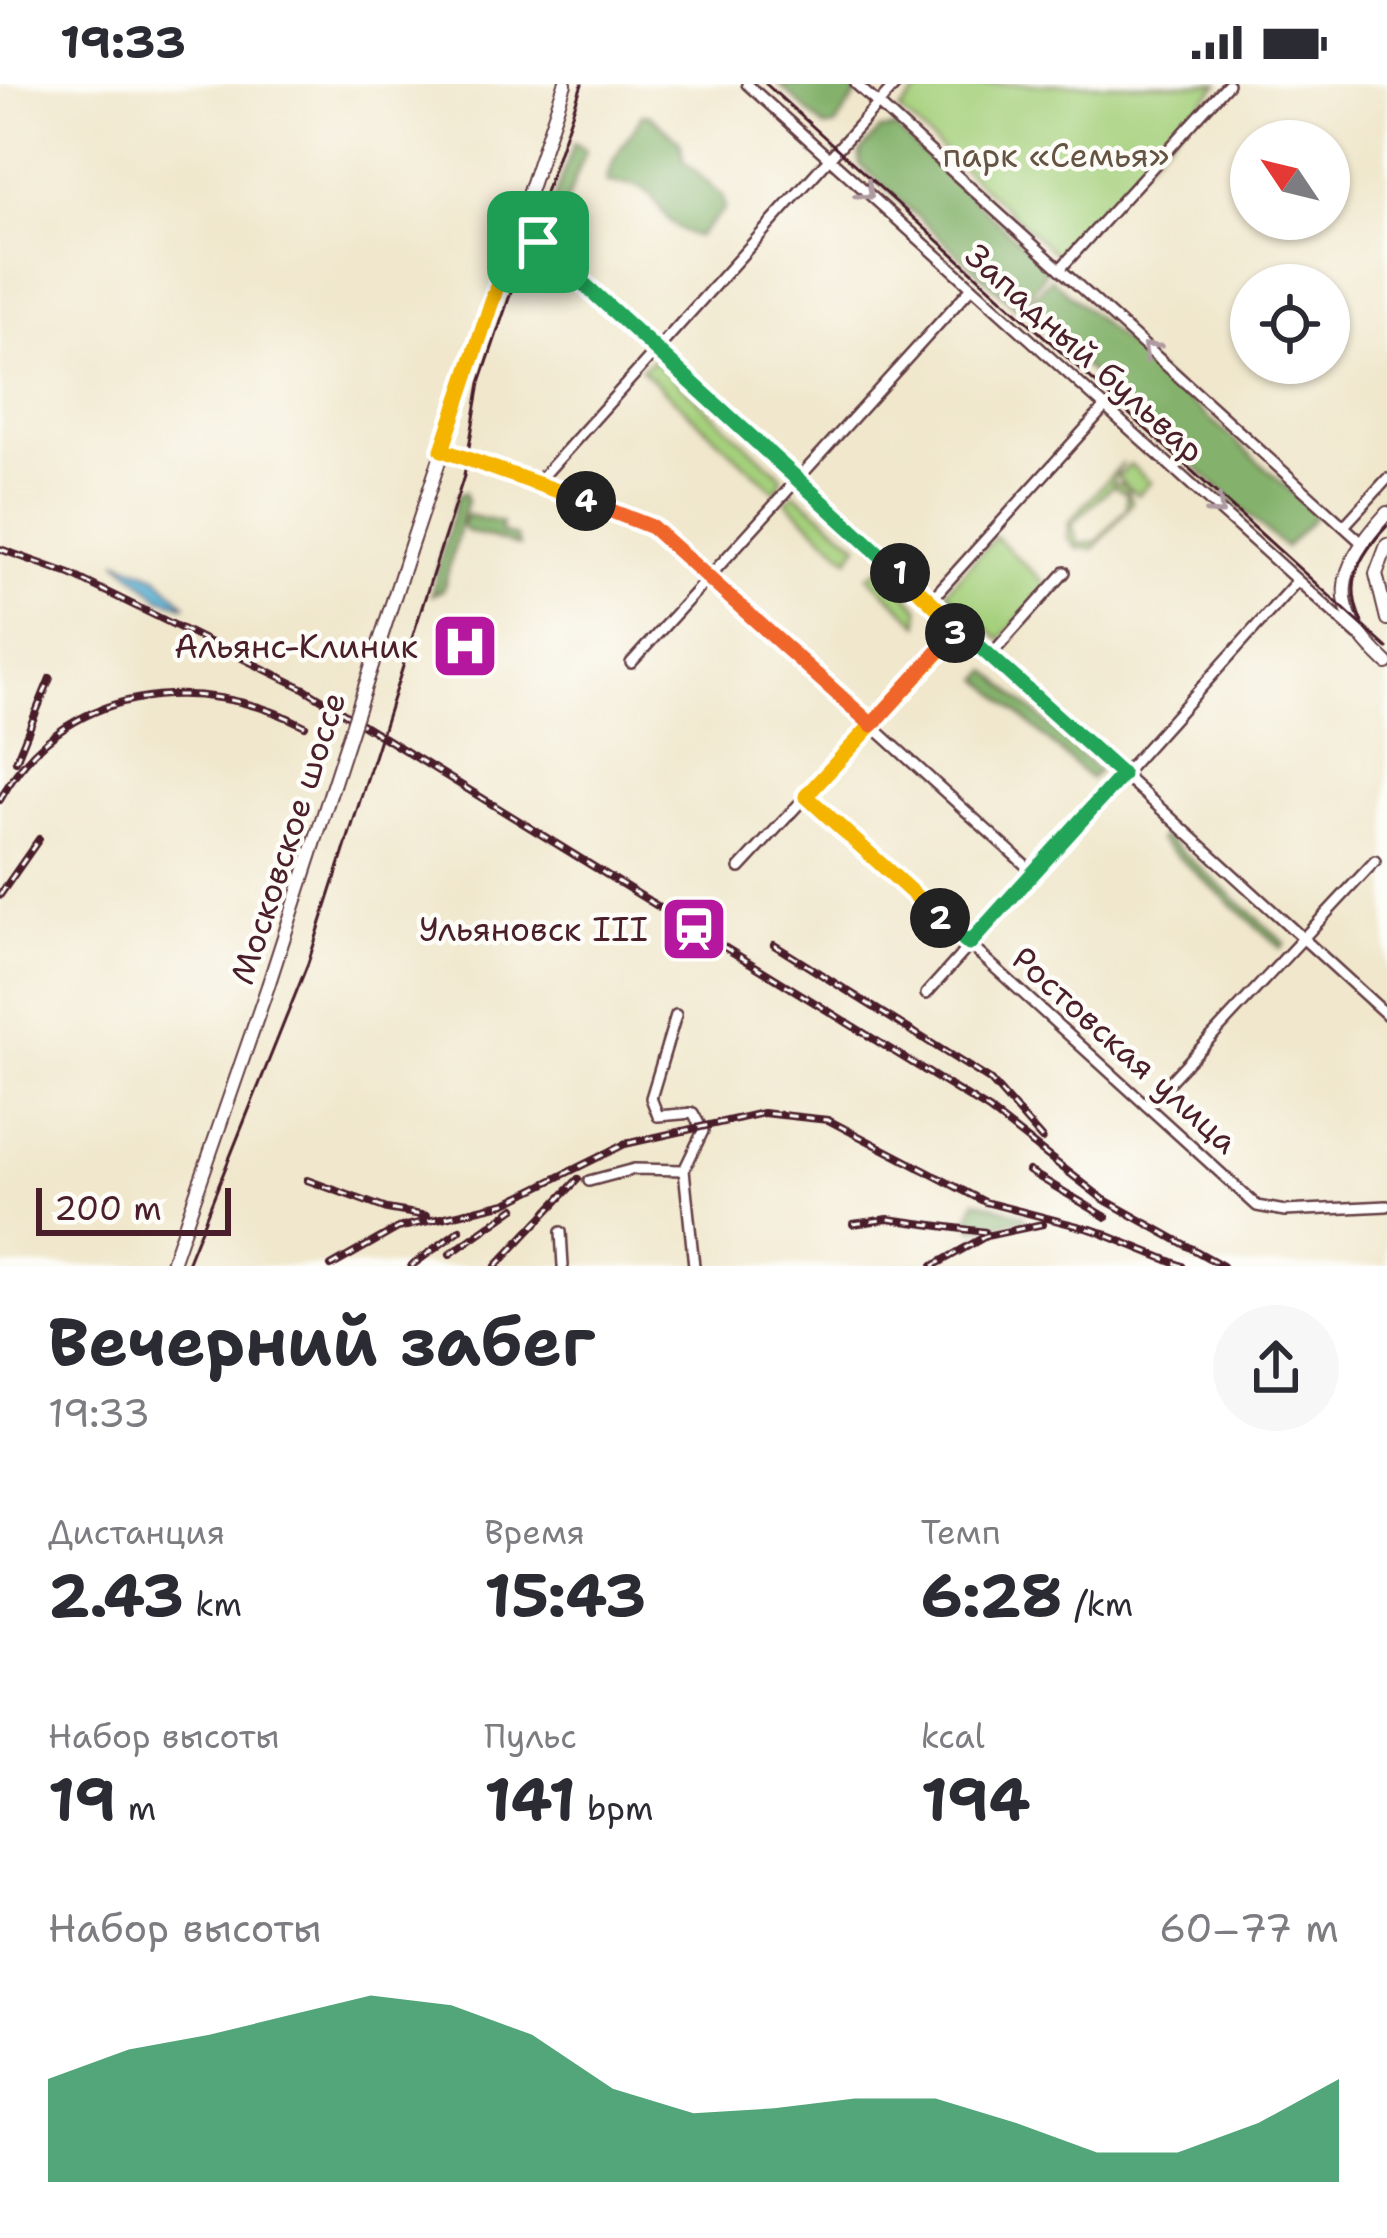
<!DOCTYPE html>
<html lang="ru">
<head>
<meta charset="utf-8">
<style>
  :root { --surface:#fff; --page:#f7f7f7; --text:#2b2b33; --muted:#7c7c81; --accent:#0b8043 }
  body { margin:0; font-family:"Shantell Sans",sans-serif; background:var(--page); color:var(--text); height:100vh; display:flex; flex-direction:column; font-size:45px; white-space:nowrap }
  * { box-sizing:border-box; margin:0 }
  p { font-size:39px; color:var(--muted) }
  .icon { flex:none; width:66px; height:66px; fill:none; stroke:currentColor; stroke-width:2; stroke-linecap:round; stroke-linejoin:round }
  .map { position:relative; height:1182px; overflow:hidden }
  .drawer { display:flex; flex-direction:column; background:var(--surface); flex:1 }
  .drawer>* { flex:none }
  .needle { width:78px; rotate:305deg }
  .fabs { position:absolute; left:1230px; top:36px; display:grid; gap:24px }
  .fabs a { display:grid; place-items:center; width:120px; height:120px; border-radius:50%; background:var(--surface); box-shadow:0 3px 9px #0004; font-size:60px }
  .scale { position:absolute; left:36px; bottom:30px; width:195px; box-sizing:border-box; padding-left:12px; border:6px solid #4a1f2b; border-top:0; font-size:33px; line-height:42px; white-space:nowrap; color:#4a1f2b; -webkit-text-stroke:9px #fdfcf7; paint-order:stroke }
  .pin { position:absolute; display:grid; place-items:center; width:102px; height:102px; color:#fff; margin:-51px; border-radius:24px; box-shadow:0 6px 18px #0006 }
  .km { position:absolute; width:60px; height:60px; margin:-30px; border-radius:50%; background:#222; color:#fff; font-size:33px; line-height:60px; text-align:center }
  .round { display:grid; place-items:center; flex:none; width:126px; height:126px; border-radius:63px; background:var(--page) }
  .head { display:flex; align-items:center; justify-content:space-between; height:204px; padding:0 48px }
  h1 { font-size:66px; font-weight:700; line-height:90px }
  .figures { display:grid; grid-template-columns:repeat(3,1fr); gap:18px; height:204px; padding:12px 48px }
  .figures div { display:grid; align-content:center }
  .figures b { font-size:60px; font-weight:700 }
  .figures small { font-size:33px; font-weight:400 }
  .figures p { font-size:33px }
  .chart { height:336px; padding:24px 48px }
  .chart p { display:flex; justify-content:space-between }
  .chart svg { width:100%; height:216px; margin-top:12px; fill:var(--accent); opacity:.7 }
  .status { display:flex; justify-content:space-between; align-items:center; height:84px; padding:0 60px; background:var(--surface); direction:ltr }
  .status svg { height:33px; fill:currentColor }
  .map>svg:first-child { display:block }
  .green { fill:#a5d07c; stroke:#787854; stroke-width:3; fill-rule:evenodd }
  .forest { fill:#84b26c; stroke:#67684c; stroke-width:3 }
  .water { fill:#50aace; stroke:#4d647c; stroke-width:3 }
  .lines { fill:none; stroke-linecap:round; stroke-linejoin:round }
  .minor-casing { stroke:#633d43; stroke-width:14 }
  .major-casing { stroke:#633d43; stroke-width:16 }
  .minor { stroke:#fff; stroke-width:9 }
  .major { stroke:#fff; stroke-width:12 }
  .tram { stroke:#4a1f2b; stroke-width:3 }
  .rail-casing { stroke:#4a1f2b; stroke-width:8 }
  .rail { stroke:#fdfcf7; stroke-width:3; stroke-dasharray:9; stroke-linecap:butt }
  .major-bridge-casing { stroke:#633d43; stroke-width:16; stroke-linecap:butt }
  .major-bridge { stroke:#fff; stroke-width:12 }
  .oneway { stroke:#ae9aa0 }
  .split-1-casing { stroke:#fff; stroke-width:24 }
  .split-2-casing { stroke:#fff; stroke-width:24 }
  .split-3-casing { stroke:#fff; stroke-width:24 }
  .split-4-casing { stroke:#fff; stroke-width:24 }
  .split-5-casing { stroke:#fff; stroke-width:24 }
  .split-1 { stroke:#22a559; stroke-width:15 }
  .split-2 { stroke:#f5b400; stroke-width:15 }
  .split-3 { stroke:#22a559; stroke-width:15 }
  .split-4 { stroke:#f0652b; stroke-width:15 }
  .split-5 { stroke:#f5b400; stroke-width:15 }
  .labels { text-anchor:middle; dominant-baseline:central; stroke-width:9; stroke-linejoin:round; paint-order:stroke }
  .park-label { font-size:33px; fill:#655443; stroke:#fdfcf7 }
  .street-label { font-size:33px; fill:#4a1f2b; stroke:#fdfcf7 }
  .poi-label { font-size:33px; fill:#4a1f2b; stroke:#fdfcf7; text-anchor:end }
</style>
</head>
<body>
<div class="status"><b>19:33</b><svg viewBox="0 0 49 12"><path d="M0 12V9h3v3zM5 12V6h3v6zM10 12V3h3v9zM15 12V0h3v12zM26 1h20v11H26zM47 4h2v5h-2z"/></svg></div>
<div class="map">
<svg width="1387" height="1182" viewBox="0 0 1387 1182">
  <rect width="100%" height="100%" fill="#fdfcf7"/>
  <filter id="ink" filterUnits="userSpaceOnUse"><feTurbulence type="fractalNoise" baseFrequency=".00833" numOctaves="2"/><feDisplacementMap in="SourceGraphic" scale="24" xChannelSelector="R" yChannelSelector="G"/><feConvolveMatrix kernelMatrix="1 2 1 2 8 2 1 2 1" color-interpolation-filters="sRGB"/></filter>
  <filter id="wash" filterUnits="userSpaceOnUse"><feTurbulence type="fractalNoise" baseFrequency=".004" numOctaves="4" result="noise"/><feDisplacementMap in="SourceGraphic" scale="48" xChannelSelector="R" yChannelSelector="G"/><feGaussianBlur stdDeviation="2.7" result="paint"/><feColorMatrix in="noise" values="0 0 0 0 0 0 0 0 0 0 0 0 0 0 0 0 0 1.4 0 .05"/><feComposite in="paint" operator="in"/></filter>
  <g filter="url(#wash)">
    <rect width="100%" height="100%" fill="#f0e7cc"/>
    <!-- green -->
    <g class="green">
      <path d="M925,0H1219L1064,169H1054L900,27Z"/>
      <path d="M653,276L782,392L777,409L641,285Z"/>
      <path d="M1123,378L1112,398L1126,402L1118,393L1130,380L1150,398L1138,411L1126,402L1132,419L1094,465L1076,464L1068,455L1069,438ZM1112,402L1126,409L1127,424L1097,458L1078,460L1072,440Z"/>
      <path d="M795,409L858,460L849,475L786,417Z"/>
      <path d="M995,453L1048,502L1000,556L946,507Z"/>
      <path d="M883,483L910,508L907,512L919,523V540L868,492Z"/>
    </g>
    <!-- forest -->
    <g class="forest">
      <path d="M779,0H849L857,10L835,42L825,44Z"/>
      <path d="M642,30L650,31L680,58L685,78L722,112L725,124L698,153C643,136 674,97 607,99C608,74 631,54 642,30Z"/>
      <path d="M895,44L1048,184L1023,220L1016,223L860,80V69L880,46Z"/>
      <path d="M574,59L586,66L554,152L545,142Z"/>
      <path d="M1051,194L1317,430L1285,464L1034,237L1027,221Z"/>
      <path d="M465,408L467,416L443,506L431,511L458,411Z"/>
      <path d="M467,431L502,439L500,448L516,453L519,462L466,447L462,441Z"/>
      <path d="M989,587L1098,687L1090,695L981,595Z"/>
      <path d="M1163,751L1285,859L1281,864L1159,756Z"/>
      <path d="M976,1116L1023,1131L1025,1135L973,1145L969,1135Z"/>
    </g>
    <!-- water -->
    <path class="water" d="M117,476L157,492L187,522L160,514Z"/>
  </g>
  <g filter="url(#ink)">
    <g class="lines">
      <!-- minor casing -->
      <g class="minor-casing">
        <g id="minor">
          <path d="M747,0L1358,551"/>
          <path d="M856,0L1361,458"/>
          <path d="M518,139L1387,931"/>
          <path d="M1060,185L1228,0"/>
          <path d="M442,366L653,443L1033,788"/>
          <path d="M537,399L896,0"/>
          <path d="M1344,442L1387,395"/>
          <path d="M930,517L1105,323"/>
          <path d="M990,572L1065,488"/>
          <path d="M631,579L972,203"/>
          <path d="M806,712L1257,1122L1285,1127L1387,1122"/>
          <path d="M740,784L960,545"/>
          <path d="M926,910L1297,497"/>
          <path d="M676,931L651,1014L658,1032L693,1029L703,1047L684,1086L694,1182"/>
          <path d="M1147,1022L1375,777"/>
          <path d="M589,1097L634,1085L684,1086"/>
          <path d="M561,1148L563,1182"/>
        </g>
      </g>
      <!-- major casing -->
      <g class="major-casing">
        <g id="major">
          <path d="M1387,429C1335,487 1326,523 1387,579"/>
          <path d="M413,455L565,0"/>
          <path d="M1387,461L1376,490L1387,535"/>
          <path d="M171,1182L268,902"/>
        </g>
      </g>
      <!-- minor -->
      <use href="#minor" class="minor"/>
      <!-- major -->
      <use href="#major" class="major"/>
      <!-- tram -->
      <g class="tram">
        <path d="M766,0L1387,564"/>
        <path d="M1362,538C1343,498 1360,471 1387,442"/>
        <path d="M186,1182L308,879L464,392L480,299L582,0"/>
      </g>
      <!-- rail casing -->
      <g class="rail-casing">
        <g id="rail">
          <path d="M0,465L70,490L305,605L989,1026L1103,1115L1223,1182"/>
          <path d="M16,677L50,594"/>
          <path d="M0,716C61,601 198,587 305,642"/>
          <path d="M0,811L39,755"/>
          <path d="M774,861L990,996L1042,1055"/>
          <path d="M1029,1087L1106,1133"/>
          <path d="M307,1096L387,1125L427,1132"/>
          <path d="M853,1140L888,1135L985,1148"/>
          <path d="M1091,1145L1182,1182"/>
          <path d="M450,1170L515,1124"/>
          <path d="M331,1182L398,1144L506,1119L625,1060L763,1029L828,1036L985,1118L1105,1149"/>
          <path d="M411,1182L460,1146"/>
          <path d="M496,1182L578,1095"/>
          <path d="M933,1182L986,1152L1043,1140"/>
        </g>
      </g>
      <!-- rail -->
      <use href="#rail" class="rail"/>
      <!-- major-bridge casing -->
      <g class="major-bridge-casing">
        <path id="major-bridge" d="M268,902L413,455"/>
      </g>
      <!-- major-bridge -->
      <use href="#major-bridge" class="major-bridge"/>
    </g>
    <!-- one-way arrows -->
    <defs><path id="oneway-chevron" d="M-2-3.5L2.5 0L-2 3.5" fill="none" stroke-width="1.6" stroke-linecap="round" stroke-linejoin="round" transform="scale(3)"/></defs>
    <g class="oneway">
      <use href="#oneway-chevron" transform="translate(866 108) rotate(42)"/>
      <use href="#oneway-chevron" transform="translate(1150 266) rotate(-138)"/>
      <use href="#oneway-chevron" transform="translate(1217 424) rotate(42)"/>
    </g>
  </g>
  <g class="lines" filter="url(#ink)">
    <!-- split-1 casing -->
    <g class="split-1-casing">
      <path id="split-1" d="M538,158L900,489"/>
    </g>
    <!-- split-2 casing -->
    <g class="split-2-casing">
      <path id="split-2" d="M900,489L960,545L806,712L940,834"/>
    </g>
    <!-- split-3 casing -->
    <g class="split-3-casing">
      <path id="split-3" d="M940,834L969,860L1122,691L960,545L955,549"/>
    </g>
    <!-- split-4 casing -->
    <g class="split-4-casing">
      <path id="split-4" d="M586,417L652,443L872,641L955,549"/>
    </g>
    <!-- split-5 casing -->
    <g class="split-5-casing">
      <path id="split-5" d="M538,158L518,140L442,366L586,417"/>
    </g>
    <!-- split-1 -->
    <use href="#split-1" class="split-1"/>
    <!-- split-2 -->
    <use href="#split-2" class="split-2"/>
    <!-- split-3 -->
    <use href="#split-3" class="split-3"/>
    <!-- split-4 -->
    <use href="#split-4" class="split-4"/>
    <!-- split-5 -->
    <use href="#split-5" class="split-5"/>
  </g>
  <!-- icons -->
  <defs>
    <g id="hospital-square" transform="scale(3.45)"><rect x="-9" y="-9" width="18" height="18" rx="4" fill="#b5179e" stroke="#fdfcf7"/><path d="M-5-5h3v3.5h4V-5h3V5h-3V1.5h-4V5h-3Z" fill="#fff"/></g>
    <g id="station-square" transform="scale(3.45)"><rect x="-9" y="-9" width="18" height="18" rx="4" fill="#b5179e" stroke="#fdfcf7"/><path d="M-3-6H3Q5-6 5-4V2Q5 4 3 4L4.5 6H3L1.5 4h-3L-3 6H-4.5L-3 4Q-5 4-5 2V-4Q-5-6-3-6ZM-3.5-4v3h7v-3ZM-3.5 1v1.5H-2V1ZM2 1v1.5H3.5V1Z" fill="#fff"/></g>
  </defs>
  <g fill-rule="evenodd">
    <use href="#hospital-square" x="465" y="562"/>
    <use href="#station-square" x="694" y="845"/>
  </g>
  <g class="labels">
    <!-- park labels -->
    <g class="park-label">
      <text x="1056" y="71">парк «Семья»</text>
    </g>
    <!-- street labels -->
    <g class="street-label">
      <text transform="translate(1085 269) rotate(42)">Западный бульвар</text>
      <text transform="translate(288 754) rotate(-72)">Московское шоссе</text>
      <text transform="translate(1125 966) rotate(42)">Ростовская улица</text>
    </g>
    <!-- poi labels -->
    <g class="poi-label">
      <text x="418" y="562">Альянс-Клиник</text>
      <text x="648" y="845">Ульяновск III</text>
    </g>
  </g>
</svg>
<div class="fabs">
<a><svg class="needle" viewBox="-14 -14 28 28"><path d="M0-13l5 13h-10z" fill="#e53935"/><path d="M0 13l5-13h-10z" fill="#7c7c81"/></svg></a>
<a><svg class="icon" aria-label="locate" viewBox="0 0 24 24"><circle cx="12" cy="12" r="6"/><path d="M12 2v4M12 18v4M2 12h4M18 12h4"/></svg></a>
</div>
<div class="scale">200 m</div>
<div class="pin" style="left:538px;top:158px;background:#1e9e55"><svg class="icon" aria-label="arrive" viewBox="0 0 24 24"><path d="M6 21V4h12l-3 4 3 4H6"/></svg></div>
<b class="km" style="left:900px;top:489px">1</b>
<b class="km" style="left:940px;top:834px">2</b>
<b class="km" style="left:955px;top:549px">3</b>
<b class="km" style="left:586px;top:417px">4</b>
</div>
<section class="drawer">
<div class="head"><div><h1>Вечерний забег</h1><p>19:33</p></div><a class="round"><svg class="icon" aria-label="share" viewBox="0 0 24 24"><path d="M12 15V3M7 8l5-5 5 5M5 13v7h14v-7"/></svg></a></div>
<div class="figures">
<div><p>Дистанция</p><b>2.43<small> km</small></b></div>
<div><p>Время</p><b>15:43</b></div>
<div><p>Темп</p><b>6:28<small> /km</small></b></div>
</div>
<div class="figures">
<div><p>Набор высоты</p><b>19<small> m</small></b></div>
<div><p>Пульс</p><b>141<small> bpm</small></b></div>
<div><p>kcal</p><b>194</b></div>
</div>
<div class="chart"><p><span>Набор высоты</span>60–77 m</p>
<svg viewBox="0 0 160 44" preserveAspectRatio="none"><path d="M0 44V23L10 17L20 14L30 10L40 6L50 8L60 14L70 25L80 30L90 29L100 27L110 27L120 32L130 38L140 38L150 32L160 23V44z"/></svg>
</div>
</section>
</body>
</html>
